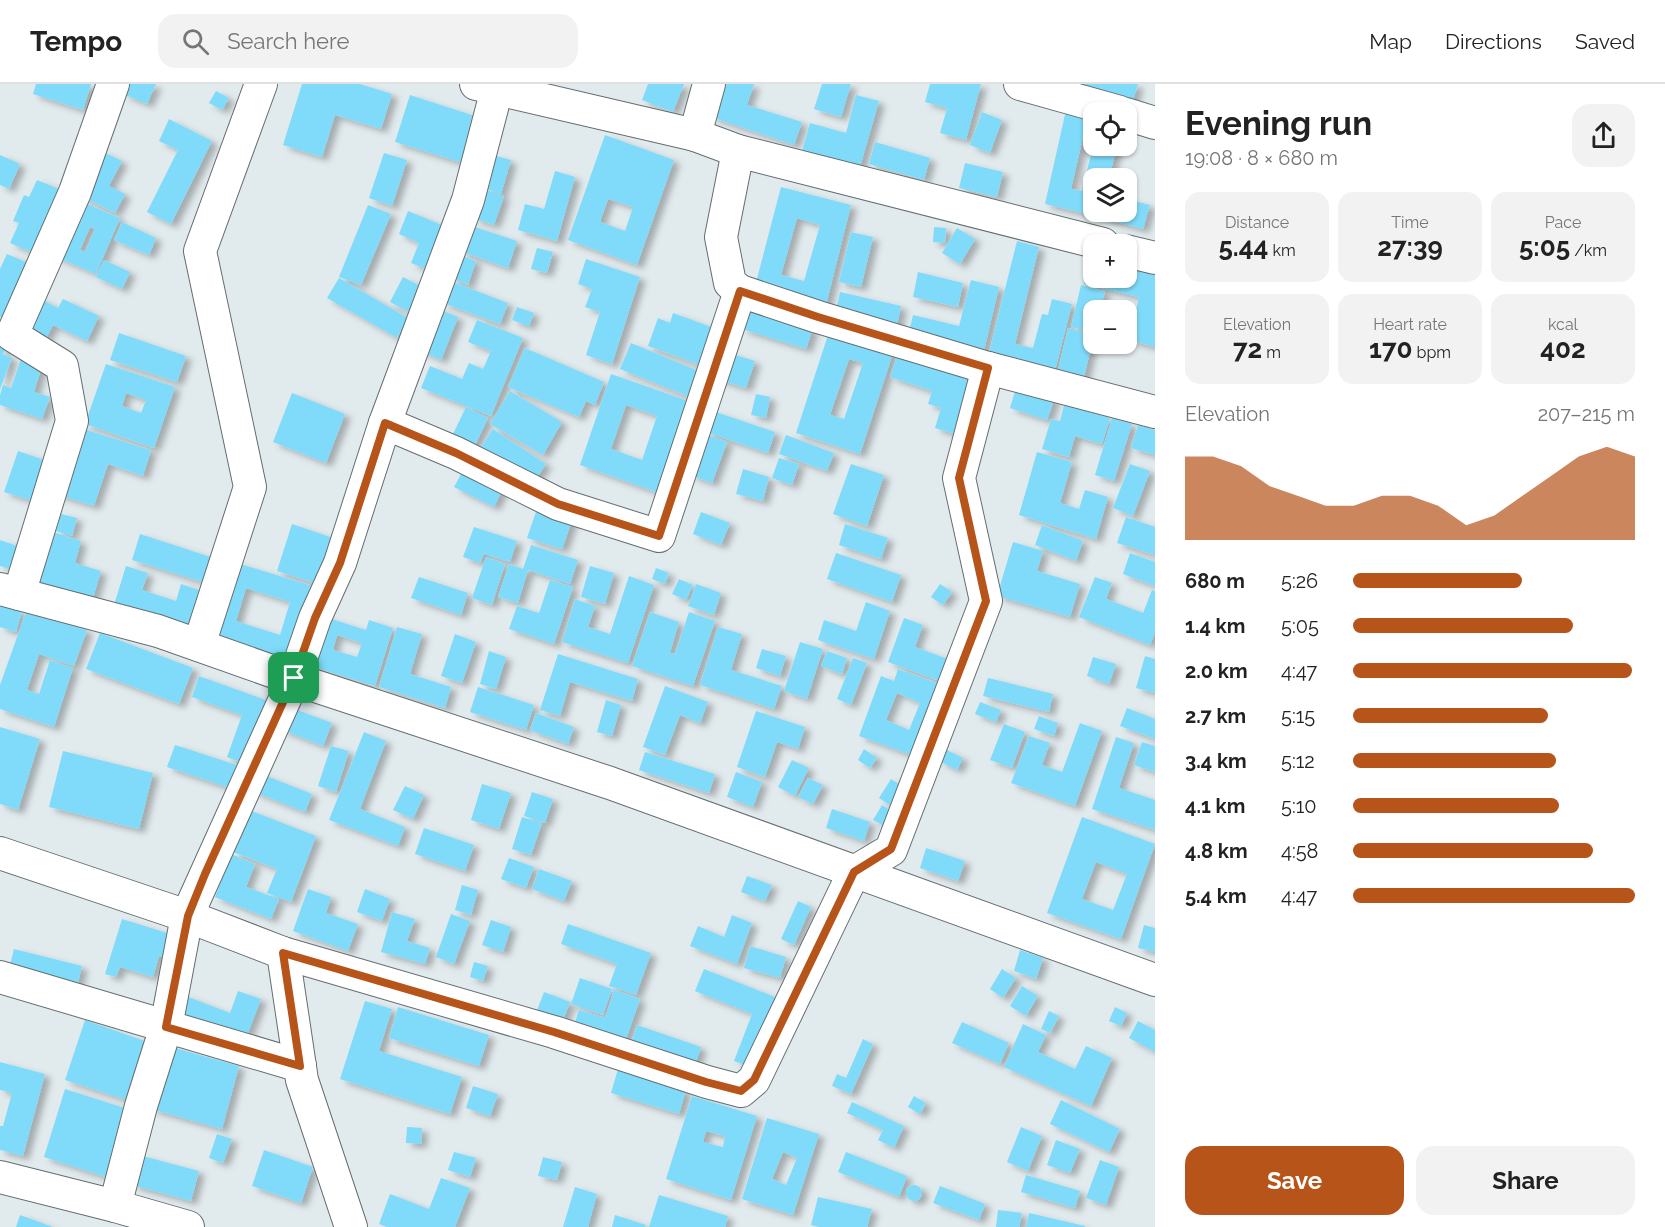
<!DOCTYPE html>
<html lang="en">
<head>
<meta charset="utf-8">
<style>
  :root { --surface:#fff; --page:#f2f2f2; --text:#222; --muted:#767676; --line:#e0e0e0; --accent:#b6541a }
  body { margin:0; font-family:Raleway,sans-serif; background:var(--page); color:var(--text); height:100vh; display:flex; flex-direction:column; font-size:22px; white-space:nowrap }
  * { box-sizing:border-box; margin:0 }
  p { font-size:20px; color:var(--muted) }
  .icon { flex:none; width:33px; height:33px; fill:none; stroke:currentColor; stroke-width:2; stroke-linecap:round; stroke-linejoin:round }
  .map { position:relative; flex:1; overflow:hidden }
  .side { display:flex; flex-direction:column; background:var(--surface); width:510px }
  .side>* { flex:none }
  .buttons { position:absolute; left:1083px; top:18px; display:grid; gap:12px }
  .buttons a { display:grid; place-items:center; width:54px; height:54px; border-radius:12px; background:var(--surface); box-shadow:0 2px 4px #0004; font-size:30px }
  .pin { position:absolute; display:grid; place-items:center; width:51px; height:51px; color:#fff; margin:-26px; border-radius:12px; box-shadow:0 3px 9px #0006 }
  .round { display:grid; place-items:center; flex:none; width:63px; height:63px; border-radius:18px; background:var(--page) }
  .head { display:flex; align-items:center; justify-content:space-between; height:102px; padding:0 30px }
  h1 { font-size:33px; font-weight:700; line-height:45px }
  .stats { display:grid; grid-template-columns:repeat(3,1fr); gap:9px; height:102px; padding:6px 30px }
  .stats div { display:grid; align-content:center; border-radius:15px; background:var(--page); text-align:center }
  .stats b { font-size:26px; font-weight:700 }
  .stats small { font-size:16px; font-weight:400 }
  .stats p { font-size:16px }
  .chart { height:168px; padding:12px 30px }
  .chart p { display:flex; justify-content:space-between }
  .chart svg { width:100%; height:108px; margin-top:6px; fill:var(--accent); opacity:.7 }
  .action { display:flex; gap:12px; margin-top:auto; padding:12px 30px }
  .action a { flex:1; height:69px; border-radius:18px; background:var(--accent); color:#fff; font-size:24px; font-weight:700; line-height:69px; text-align:center }
  .action a+a { background:var(--page); color:var(--text) }
  ul { padding:0 30px; list-style:none; font-size:20px }
  li { display:grid; grid-template-columns:96px 72px 1fr; align-items:center; height:45px }
  li i { height:15px; border-radius:8px; background:var(--accent) }
  header { display:flex; align-items:center; gap:36px; box-sizing:border-box; height:84px; padding:0 30px; background:var(--surface); border-bottom:2px solid var(--line) }
  header strong { font-size:28px }
  nav { display:flex; gap:33px; margin-inline-start:auto; font-size:21px }
  .search { width:420px; height:54px; background:var(--page); display:flex; align-items:center; gap:15px; box-sizing:border-box; padding:0 21px; border-radius:18px; color:var(--muted); font-size:22px }
  main { display:flex; flex:1; min-height:0 }
  .map>svg:first-child { display:block }
  .building { fill:#7fdbf9; fill-rule:evenodd; filter:url(#shadow) }
  .lines { fill:none; stroke-linecap:round; stroke-linejoin:round }
  .street-casing { stroke:#656d70; stroke-width:34 }
  .street { stroke:#fff; stroke-width:32 }
  .route-casing { stroke:#fff; stroke-width:12 }
  .route { stroke:#b6541a; stroke-width:8 }
</style>
</head>
<body>
<header>
<strong>Tempo</strong>
<div class="search"><svg class="icon" aria-label="search" viewBox="0 0 24 24"><circle cx="10" cy="10" r="6"/><path d="M15 15l6 6"/></svg>Search here</div>
<nav><a>Map</a><a>Directions</a><a>Saved</a></nav>
</header>
<main>
<div class="map">
<svg width="1155" height="1143" viewBox="0 0 1155 1143">
  <defs>
    <filter id="shadow"><feDropShadow dx="6" dy="4" stdDeviation="3" flood-color="#0004"/></filter>
  </defs>
  <rect width="100%" height="100%" fill="#e1eaed"/>
  <!-- building -->
  <g class="building">
    <path d="M36,0H91L83,26L33,10Z"/>
    <path d="M128,0H156L147,20L123,10Z"/>
    <path d="M302,0H360L392,10L381,45L335,31L322,73L283,61Z"/>
    <path d="M648,0H684L673,28L642,16Z"/>
    <path d="M722,0H754L747,21L802,38L794,61L711,33Z"/>
    <path d="M822,0H851L841,33L814,25Z"/>
    <path d="M930,0H981L966,56L940,49L947,24L925,18Z"/>
    <path d="M1069,0H1138L1129,29Z"/>
    <path d="M216,7L229,14L222,26L209,19Z"/>
    <path d="M410,11L487,36L472,82L395,58Z"/>
    <path d="M856,11L879,17L860,83L802,67L810,39L846,49Z"/>
    <path d="M1066,26L1094,33V56L1083,53L1071,105L1082,107L1093,62H1117L1109,94H1094V128H1102L1100,133L1045,120Z"/>
    <path d="M982,28L1002,36L990,69L970,61Z"/>
    <path d="M169,35L212,57L171,140L147,128L178,66L159,57Z"/>
    <path d="M605,51L674,76L637,181L568,156ZM608,115L633,123L625,147L600,138Z"/>
    <path d="M875,58L930,74L924,96L869,80Z"/>
    <path d="M101,67L122,77L109,102L125,110L115,129L79,111Z"/>
    <path d="M384,69L407,76L392,122L369,114Z"/>
    <path d="M0,71L20,80L9,105L0,101Z"/>
    <path d="M493,71L511,76L501,110L483,104Z"/>
    <path d="M965,79L1003,88L997,113L959,104Z"/>
    <path d="M555,87L575,93L557,157L518,146L525,120L544,125Z"/>
    <path d="M37,96L64,107L38,171L10,159L19,139L13,137L24,111L29,113Z"/>
    <path d="M781,103L851,121L824,229L753,210ZM797,134L820,141L804,197L781,191Z"/>
    <path d="M483,105L504,112L494,141L473,134Z"/>
    <path d="M1126,115L1150,121L1143,145L1101,134L1103,128H1126Z"/>
    <path d="M78,116L120,134L96,190L54,172ZM90,143L95,145L85,168L80,166Z"/>
    <path d="M368,121L391,130L361,201L339,193Z"/>
    <path d="M408,127L449,144L431,187L411,179L419,159L399,150Z"/>
    <path d="M122,138L156,154L149,171L114,156Z"/>
    <path d="M469,141L517,157L508,184L460,167Z"/>
    <path d="M934,143L946,144L945,159L933,158Z"/>
    <path d="M957,144L975,155L960,180L942,169Z"/>
    <path d="M851,148L873,153L861,203L839,198Z"/>
    <path d="M1017,157L1039,163L1015,260L1033,264L1042,230L1048,231L1052,215L1072,220L1053,294L987,277Z"/>
    <path d="M537,164L553,168L547,189L531,185Z"/>
    <path d="M7,170L33,181L10,237L0,233V185Z"/>
    <path d="M459,171L476,177L468,201L450,194Z"/>
    <path d="M586,175L640,193L612,280L586,271L600,228L585,223L592,205L578,200Z"/>
    <path d="M1090,175H1094V194H1126V183L1155,190V263L1129,256L1139,213L1084,200Z"/>
    <path d="M104,176L130,188L122,205L96,193Z"/>
    <path d="M918,188L963,199L958,223L913,213Z"/>
    <path d="M403,193L424,204L411,229L390,218Z"/>
    <path d="M339,194L408,234L397,254L327,214Z"/>
    <path d="M971,196L999,203L982,275L907,256L913,231L959,242Z"/>
    <path d="M450,197L508,219L500,240L443,219Z"/>
    <path d="M1081,201L1105,207L1100,226H1094V248L1071,243Z"/>
    <path d="M840,208L901,222L895,251L834,236Z"/>
    <path d="M37,213L58,224L63,215L99,232L87,257L53,241L46,255L22,245Z"/>
    <path d="M517,223L534,229L529,242L512,236Z"/>
    <path d="M436,224L458,233L441,276L419,266Z"/>
    <path d="M748,224L813,244L806,265L742,245Z"/>
    <path d="M673,229L714,244L700,281L648,262L658,234L670,239Z"/>
    <path d="M477,236L523,254L491,332L421,304L430,282L462,295L469,279L483,285L491,267L468,258Z"/>
    <path d="M1068,244L1094,251L1083,297L1057,290Z"/>
    <path d="M830,245L894,266L860,370L796,349ZM849,275L863,279L844,335L830,331Z"/>
    <path d="M119,249L186,272L177,298L110,276Z"/>
    <path d="M0,256L7,259L3,270L12,274L0,305Z"/>
    <path d="M631,259L701,288L690,313L620,285Z"/>
    <path d="M525,264L604,298L595,321L586,317L579,333L508,303Z"/>
    <path d="M726,268L755,277L746,304L717,295Z"/>
    <path d="M898,269L973,292L955,350L935,344L941,324L928,320L932,307L890,293Z"/>
    <path d="M21,275L42,282L34,308L50,313L42,335L0,321V311L3,301L11,304Z"/>
    <path d="M106,280L175,303L154,364L85,340ZM126,309L146,316L141,329L122,322Z"/>
    <path d="M611,290L688,317L656,408L580,381ZM626,321L657,332L642,376L611,365Z"/>
    <path d="M1017,301L1055,313L1047,336L1010,324Z"/>
    <path d="M510,307L562,338L543,371L490,340Z"/>
    <path d="M292,309L345,330L326,379L273,358Z"/>
    <path d="M756,310L770,313L766,334L751,331Z"/>
    <path d="M1064,321L1110,334L1102,360L1075,352L1069,373L1042,365L1051,335L1060,337Z"/>
    <path d="M466,323L488,334L474,363L452,352Z"/>
    <path d="M713,327L775,348L768,369L706,348Z"/>
    <path d="M1112,334L1132,340L1114,397L1095,391Z"/>
    <path d="M1138,341L1155,346V371L1131,364Z"/>
    <path d="M77,343L151,366L143,392L108,380L94,422L56,410Z"/>
    <path d="M493,345L546,380L531,402L479,366Z"/>
    <path d="M705,350L727,358L712,399L690,391Z"/>
    <path d="M786,351L834,369L827,387L779,370Z"/>
    <path d="M18,367L50,378L36,418L4,408Z"/>
    <path d="M1037,368L1072,378L1060,419L1079,425L1085,406L1108,413L1096,455L1019,431Z"/>
    <path d="M779,374L799,380L792,401L772,394Z"/>
    <path d="M851,380L884,391L867,442L833,430Z"/>
    <path d="M1130,380L1150,387L1133,432L1113,424Z"/>
    <path d="M466,381L505,400L494,423L454,403Z"/>
    <path d="M743,385L769,393L763,417L736,410Z"/>
    <path d="M539,419L574,431L562,465L527,454Z"/>
    <path d="M701,428L730,439L721,461L693,450Z"/>
    <path d="M61,430L77,434L72,452L56,447Z"/>
    <path d="M1126,433L1155,443V471L1117,459Z"/>
    <path d="M292,440L336,455L321,501L277,487Z"/>
    <path d="M845,440L888,454L881,475L839,461Z"/>
    <path d="M1042,441L1083,457L1076,477L1035,461Z"/>
    <path d="M474,443L517,457L510,478L484,470L480,479L463,473Z"/>
    <path d="M53,448L81,457L75,479L101,487L93,514L38,498Z"/>
    <path d="M140,450L220,476L212,501L132,476Z"/>
    <path d="M0,456L23,464L16,487L0,482Z"/>
    <path d="M1013,458L1043,467L1037,487L1080,500L1070,533L997,512Z"/>
    <path d="M531,461L578,476L570,500L528,486L518,519L498,513L509,480L523,485Z"/>
    <path d="M836,469L901,491L892,518L827,495Z"/>
    <path d="M1130,469L1155,478V502L1123,490Z"/>
    <path d="M486,473L505,480L492,521L472,514Z"/>
    <path d="M234,478L319,504L294,582L210,555ZM246,504L290,518L280,551L236,537Z"/>
    <path d="M126,482L148,489L142,506L176,517L181,500L205,508L194,547L114,521Z"/>
    <path d="M590,482L614,489L605,520L581,513Z"/>
    <path d="M656,484L669,489L665,500L652,495Z"/>
    <path d="M629,492L654,501L628,579L562,558L575,515L595,522L588,543L610,550Z"/>
    <path d="M419,493L468,509L461,531L411,514Z"/>
    <path d="M1095,493L1112,499L1106,515L1143,529L1152,506L1155,507V549L1150,561L1079,533Z"/>
    <path d="M679,495L693,501L686,516L672,510Z"/>
    <path d="M550,496L573,503L554,560L509,545L517,522L539,529Z"/>
    <path d="M696,500L721,509L714,531L688,522Z"/>
    <path d="M940,500L952,508L943,521L931,513Z"/>
    <path d="M866,518L890,527L874,575L818,556L824,536L856,547Z"/>
    <path d="M0,521L22,527L16,548L0,543Z"/>
    <path d="M27,525L87,546L74,582L39,570L27,606L39,610L50,576L73,584L54,643L0,625V601Z"/>
    <path d="M650,528L679,538L670,569L675,570L689,528L715,537L693,602L632,582Z"/>
    <path d="M322,532L366,546L369,536L393,544L375,602L303,580ZM337,551L362,559L357,573L333,566Z"/>
    <path d="M904,534L923,541L915,563L956,578L948,600L888,578Z"/>
    <path d="M397,543L422,550L410,590L451,603L445,624L379,603Z"/>
    <path d="M718,543L742,550L731,586L782,602L774,625L700,601Z"/>
    <path d="M100,549L193,584L179,620L86,585Z"/>
    <path d="M455,550L476,558L462,599L441,592Z"/>
    <path d="M800,558L823,565L807,615L784,607Z"/>
    <path d="M762,565L786,572L780,592L756,584Z"/>
    <path d="M489,567L506,573L496,605L480,600Z"/>
    <path d="M827,567L847,574L842,590L821,582Z"/>
    <path d="M558,570L638,595L632,617L570,598L560,632L540,626Z"/>
    <path d="M1145,572L1155,575V609L1136,604Z"/>
    <path d="M1093,573L1116,580L1109,600L1087,592Z"/>
    <path d="M853,574L867,579L851,621L837,615Z"/>
    <path d="M898,585L948,603L922,675L859,652L881,592L894,597ZM897,609L920,619L909,646L886,636Z"/>
    <path d="M199,592L271,618L247,681L227,673L242,631L192,613Z"/>
    <path d="M988,594L1053,610L1049,628L983,612Z"/>
    <path d="M665,602L708,618L700,639L680,631L665,671L643,663Z"/>
    <path d="M478,603L534,621L526,646L470,628Z"/>
    <path d="M606,616L621,621L612,652L597,648Z"/>
    <path d="M980,618L1001,626L996,638L975,630Z"/>
    <path d="M289,623L332,639L323,662L280,645Z"/>
    <path d="M1127,624L1155,635V655L1120,642Z"/>
    <path d="M756,627L805,643L798,665L777,658L765,693L737,683Z"/>
    <path d="M536,629L574,643L568,660L530,646Z"/>
    <path d="M1039,632L1058,639L1054,652L1034,645Z"/>
    <path d="M1080,639L1102,647L1075,722L1011,699L1029,652L1050,659L1042,681L1062,688Z"/>
    <path d="M1004,640L1025,648L1012,684L990,676Z"/>
    <path d="M0,643L40,655L18,726L0,720Z"/>
    <path d="M364,648L386,657L360,725L405,743L398,762L329,736Z"/>
    <path d="M1116,653L1134,659L1119,704L1155,716V746L1092,725Z"/>
    <path d="M1142,658L1155,662V688L1134,681Z"/>
    <path d="M175,661L246,684L239,707L167,683Z"/>
    <path d="M331,662L349,667L336,708L318,702Z"/>
    <path d="M864,665L877,674L870,684L858,676Z"/>
    <path d="M945,665L963,674L957,686L939,677Z"/>
    <path d="M63,667L153,689L139,745L49,723Z"/>
    <path d="M645,668L715,690L709,709L639,686Z"/>
    <path d="M792,676L809,684L795,712L778,703Z"/>
    <path d="M736,688L762,698L753,723L727,713Z"/>
    <path d="M259,689L312,710L305,728L252,707Z"/>
    <path d="M808,694L823,701L813,720L798,713Z"/>
    <path d="M891,695L905,704L893,723L879,714Z"/>
    <path d="M482,700L511,709L499,745L471,736Z"/>
    <path d="M405,702L424,711L413,735L393,726Z"/>
    <path d="M532,708L553,715L545,739L524,732Z"/>
    <path d="M882,721L895,729L886,743L873,736Z"/>
    <path d="M832,725L870,738L864,757L826,744Z"/>
    <path d="M249,726L316,752L291,818L267,809L277,785L233,768Z"/>
    <path d="M522,733L542,739L531,771L512,765Z"/>
    <path d="M1082,733L1155,760L1121,855L1047,829ZM1096,778L1127,790L1113,826L1082,815Z"/>
    <path d="M424,744L474,761L465,787L415,770Z"/>
    <path d="M926,764L965,777L958,797L920,784Z"/>
    <path d="M231,770L255,780L246,803L279,815L271,835L215,813Z"/>
    <path d="M509,774L534,783L526,804L501,795Z"/>
    <path d="M539,785L572,797L564,817L532,805Z"/>
    <path d="M747,792L772,801L765,817L741,808Z"/>
    <path d="M462,801L478,806L471,831L455,826Z"/>
    <path d="M308,805L331,813L326,829L358,840L348,867L293,847Z"/>
    <path d="M365,805L390,815L382,837L357,828Z"/>
    <path d="M798,817L811,823L794,861L781,855Z"/>
    <path d="M392,828L415,835L407,857L430,864L425,880L381,868Z"/>
    <path d="M451,830L470,837L454,880L436,873Z"/>
    <path d="M732,831L752,839L737,880L690,862L698,842L724,853Z"/>
    <path d="M122,835L180,853L173,876L159,872L153,893L120,883L116,893L105,890Z"/>
    <path d="M491,836L511,843L503,868L482,861Z"/>
    <path d="M568,840L651,869L636,911L609,902L617,880L561,860Z"/>
    <path d="M1144,841L1155,844V868L1138,864Z"/>
    <path d="M750,862L786,873L780,894L744,884Z"/>
    <path d="M14,865L82,882L76,907L8,889Z"/>
    <path d="M1020,866L1043,874L1036,895L1014,887Z"/>
    <path d="M474,878L488,882L483,897L470,893Z"/>
    <path d="M704,885L780,915L750,983L734,977L752,930L695,907Z"/>
    <path d="M1002,885L1016,894L1003,914L990,905Z"/>
    <path d="M580,894L612,905L603,931L571,920Z"/>
    <path d="M1022,902L1038,912L1026,932L1010,922Z"/>
    <path d="M614,906L640,915L624,961L573,944L579,926L605,934Z"/>
    <path d="M238,907L261,915L246,954L177,929L183,911L230,929Z"/>
    <path d="M544,908L570,918L562,939L536,929Z"/>
    <path d="M365,917L392,925L379,967L462,993L450,1030L340,995Z"/>
    <path d="M398,923L489,951L479,982L389,954Z"/>
    <path d="M1115,923L1127,929L1121,942L1109,937Z"/>
    <path d="M1049,927L1059,932L1050,949L1041,945Z"/>
    <path d="M85,936L153,960L133,1018L65,996Z"/>
    <path d="M1138,937L1155,946V968L1129,954Z"/>
    <path d="M962,938L1009,959L1000,980L952,959Z"/>
    <path d="M1023,940L1046,951L1038,968L1075,985L1086,962L1112,974L1091,1022L1004,983Z"/>
    <path d="M637,941L701,963L694,984L630,962Z"/>
    <path d="M863,955L873,960L851,1010L832,1002L837,990L846,994Z"/>
    <path d="M168,962L239,982L222,1045L151,1025Z"/>
    <path d="M0,978L45,990L23,1072L0,1066V1042H3L12,1009L0,1006Z"/>
    <path d="M618,985L686,1006L679,1030L611,1009Z"/>
    <path d="M473,1002L498,1010L490,1032L466,1024Z"/>
    <path d="M65,1005L131,1026L109,1094L44,1073Z"/>
    <path d="M692,1012L757,1032L731,1116L666,1095ZM706,1047L725,1052L723,1063L703,1058Z"/>
    <path d="M914,1012L926,1019L920,1030L908,1023Z"/>
    <path d="M1061,1016L1120,1045L1109,1068L1050,1040Z"/>
    <path d="M852,1018L904,1042L894,1064L878,1056L883,1046L847,1029Z"/>
    <path d="M767,1034L819,1050L793,1131L742,1115ZM783,1068L797,1074L786,1101L772,1095Z"/>
    <path d="M407,1043L422,1044L421,1060L406,1059Z"/>
    <path d="M1021,1043L1042,1052L1028,1087L1007,1078Z"/>
    <path d="M217,1050L232,1055L223,1079L209,1074Z"/>
    <path d="M1056,1056L1080,1065L1070,1089L1047,1081Z"/>
    <path d="M264,1066L313,1083L301,1119L252,1102Z"/>
    <path d="M454,1068L476,1074L470,1093L448,1086Z"/>
    <path d="M846,1068L907,1092L899,1113L838,1088Z"/>
    <path d="M139,1071L199,1087L191,1117L132,1101Z"/>
    <path d="M543,1073L562,1078L557,1096L538,1092Z"/>
    <path d="M1100,1076L1119,1083L1106,1121L1086,1114Z"/>
    <path d="M1026,1091L1080,1107L1075,1124L1021,1108Z"/>
    <path d="M441,1094L470,1104L455,1143H387L379,1140L390,1110L429,1125Z"/>
    <circle cx="914" cy="1109" r="8"/>
    <path d="M940,1102L985,1120L979,1136L933,1119Z"/>
    <path d="M575,1103L597,1110L588,1143H563Z"/>
    <path d="M659,1111L728,1132L725,1143H649Z"/>
    <path d="M818,1113L872,1125L867,1143H819L811,1141Z"/>
    <path d="M998,1126L1022,1129L1019,1143H996Z"/>
    <path d="M1029,1129L1085,1142V1143H1026Z"/>
    <path d="M20,1131L53,1143H16Z"/>
    <path d="M615,1131L646,1141L645,1143H612Z"/>
  </g>
  <g class="lines">
    <!-- street casing -->
    <g class="street-casing">
      <g id="street">
        <path d="M476,0L695,51L738,67L1103,160"/>
        <path d="M1020,0L1120,28"/>
        <path d="M1126,30L1155,39"/>
        <path d="M695,51L709,0"/>
        <path d="M738,67L721,153L730,199L740,207L818,233L988,284L1155,328"/>
        <path d="M1126,167L1155,174"/>
        <path d="M385,339L456,369L558,420L659,452L740,207"/>
        <path d="M0,505L158,547L294,595L610,699L1155,896"/>
        <path d="M19,510L72,337L62,282L12,251L75,108L113,0"/>
        <path d="M199,561L250,403L200,167L261,0"/>
        <path d="M0,769L187,832L283,869L554,948L707,998L741,1007L754,996L854,788L891,766L986,517L959,394L988,284"/>
        <path d="M283,869L302,996L351,1143"/>
        <path d="M0,893L300,982"/>
        <path d="M0,1093L115,1122L188,1143"/>
        <path d="M115,1122L141,1022L166,943L187,832L294,595L315,534L340,479L385,339L468,116L497,5"/>
      </g>
    </g>
    <!-- street -->
    <use href="#street" class="street"/>
  </g>
  <g class="lines">
    <!-- route casing -->
    <g class="route-casing">
      <path id="route" d="M740,207L818,233L988,284L959,394L986,517L891,765L854,788L754,996L741,1007L706,998L554,948L283,869L300,982L166,943L188,832L205,790L294,594L315,534L340,479L385,339L456,369L558,420L659,452Z"/>
    </g>
    <!-- route -->
    <use href="#route" class="route"/>
  </g>
</svg>
<div class="buttons">
<a><svg class="icon" aria-label="locate" viewBox="0 0 24 24"><circle cx="12" cy="12" r="6"/><path d="M12 2v4M12 18v4M2 12h4M18 12h4"/></svg></a>
<a><svg class="icon" aria-label="layers" viewBox="0 0 24 24"><path d="M12 4l9 5-9 5-9-5zM3 14l9 5 9-5"/></svg></a>
<a>+</a>
<a>−</a>
</div>
<div class="pin" style="left:294px;top:594px;background:#1e9e55"><svg class="icon" aria-label="arrive" viewBox="0 0 24 24"><path d="M6 21V4h12l-3 4 3 4H6"/></svg></div>
</div>
<section class="side">
<div class="head"><div><h1>Evening run</h1><p>19:08 · 8 × 680 m</p></div><a class="round"><svg class="icon" aria-label="share" viewBox="0 0 24 24"><path d="M12 15V3M7 8l5-5 5 5M5 13v7h14v-7"/></svg></a></div>
<div class="stats">
<div><p>Distance</p><b>5.44<small> km</small></b></div>
<div><p>Time</p><b>27:39</b></div>
<div><p>Pace</p><b>5:05<small> /km</small></b></div>
</div>
<div class="stats">
<div><p>Elevation</p><b>72<small> m</small></b></div>
<div><p>Heart rate</p><b>170<small> bpm</small></b></div>
<div><p>kcal</p><b>402</b></div>
</div>
<div class="chart"><p><span>Elevation</span>207–215 m</p>
<svg viewBox="0 0 160 44" preserveAspectRatio="none"><path d="M0 44V10L10 10L20 14L30 22L40 26L50 30L60 30L70 26L80 26L90 30L100 38L110 34L120 26L130 18L140 10L150 6L160 10V44z"/></svg>
</div>
<ul>
<li><b>680 m</b>5:26<i style="width:60%"></i></li>
<li><b>1.4 km</b>5:05<i style="width:78%"></i></li>
<li><b>2.0 km</b>4:47<i style="width:99%"></i></li>
<li><b>2.7 km</b>5:15<i style="width:69%"></i></li>
<li><b>3.4 km</b>5:12<i style="width:72%"></i></li>
<li><b>4.1 km</b>5:10<i style="width:73%"></i></li>
<li><b>4.8 km</b>4:58<i style="width:85%"></i></li>
<li><b>5.4 km</b>4:47<i style="width:100%"></i></li>
</ul>
<div class="action"><a>Save</a><a>Share</a></div>
</section>
</main>
</body>
</html>
